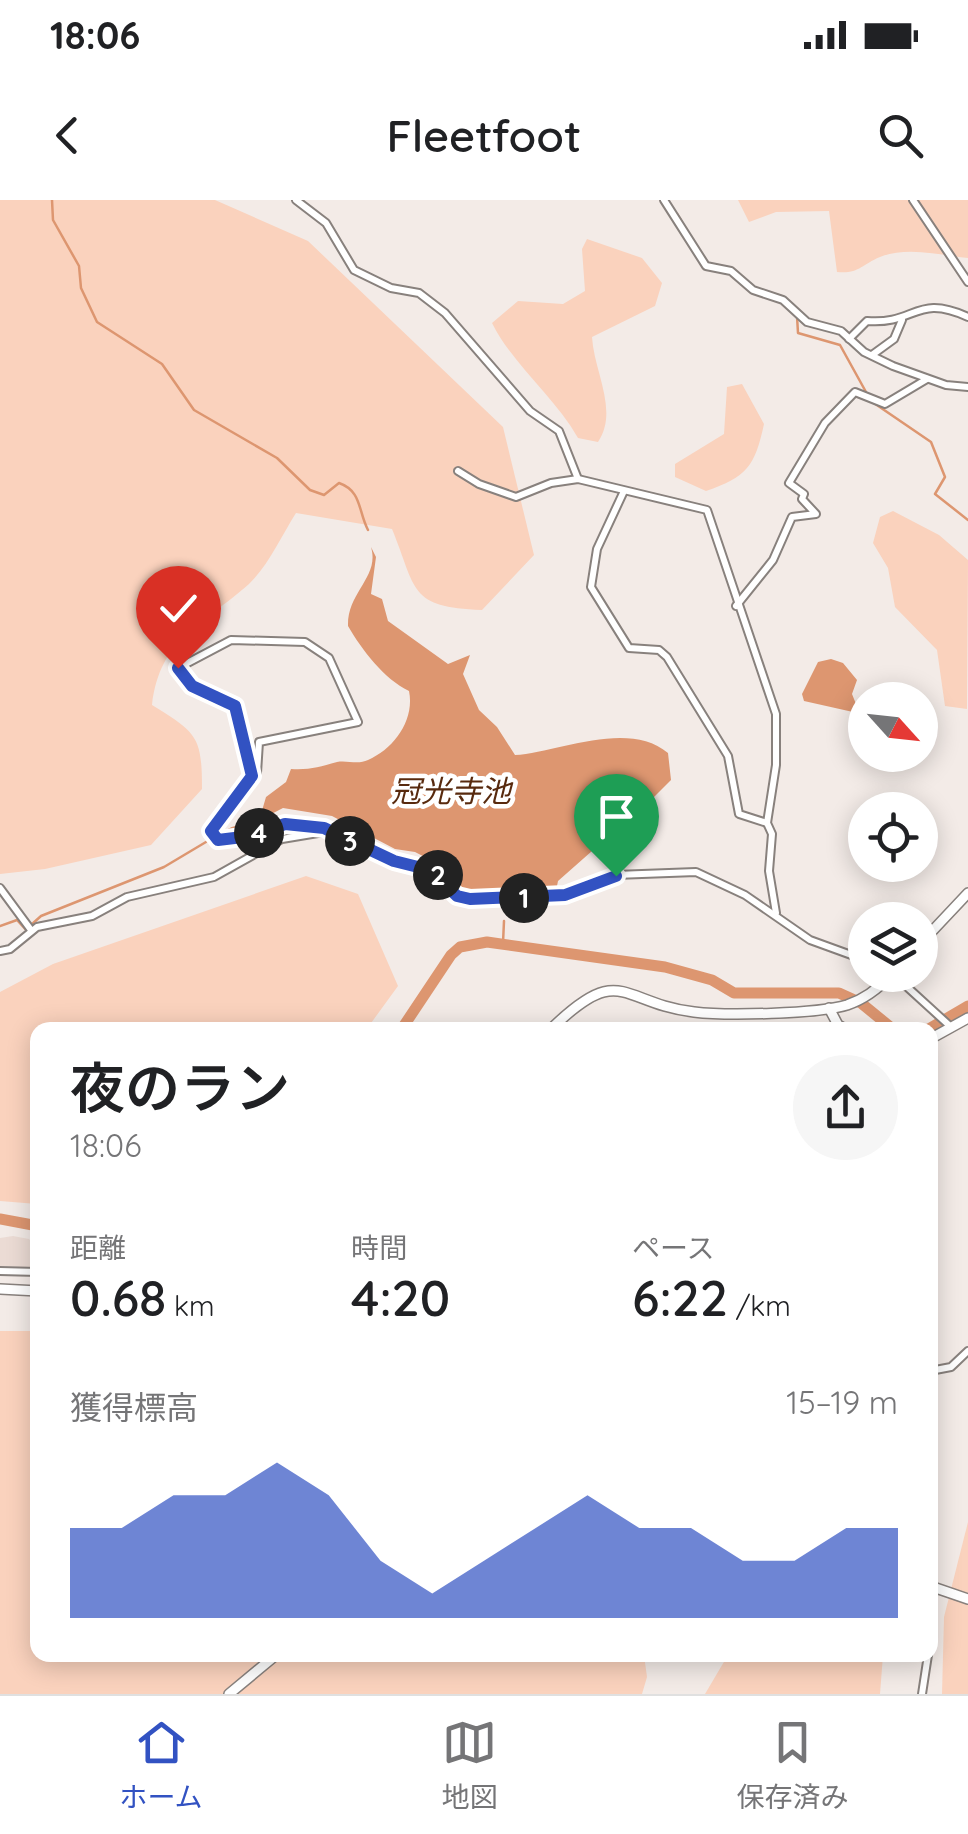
<!DOCTYPE html>
<html lang="ja">
<head>
<meta charset="utf-8">
<style>
  :root { --surface:#fff; --page:#f6f6f6; --text:#202124; --muted:#757577; --line:#e0e0e0; --accent:#3252c2 }
  body { margin:0; font-family:Quicksand,"Noto Sans JP",sans-serif; background:var(--page); color:var(--text); height:100vh; display:flex; flex-direction:column; font-size:38px; white-space:nowrap }
  * { box-sizing:border-box; margin:0 }
  p { font-size:32px; color:var(--muted) }
  .icon { flex:none; width:55px; height:55px; fill:none; stroke:currentColor; stroke-width:2; stroke-linecap:round; stroke-linejoin:round }
  .map { position:relative; flex:1; overflow:hidden }
  .drawer { position:absolute; left:30px; top:822px; width:908px; height:640px; display:flex; flex-direction:column; background:var(--surface); border-radius:20px; box-shadow:0 5px 25px #0003 }
  .drawer>* { flex:none }
  .needle { width:65px; rotate:117deg }
  .buttons { position:absolute; left:848px; top:482px; display:grid; gap:20px }
  .buttons a { display:grid; place-items:center; width:90px; height:90px; border-radius:50%; background:var(--surface); box-shadow:0 5px 25px #0003; font-size:50px }
  .pin { position:absolute; display:grid; place-items:center; width:85px; height:85px; color:#fff; margin:-102px -42px; border-radius:50% 50% 50% 0; rotate:-45deg; box-shadow:0 0 10px #0007 }
  .pin .icon { rotate:45deg }
  .km { position:absolute; width:50px; height:50px; margin:-25px; border-radius:50%; background:#222; color:#fff; font-size:28px; line-height:50px; text-align:center }
  .round { display:grid; place-items:center; flex:none; width:105px; height:105px; border-radius:52px; background:var(--page) }
  .overview { display:flex; align-items:center; justify-content:space-between; height:170px; padding:0 40px }
  h1 { font-size:55px; font-weight:600; line-height:75px }
  .figures { display:grid; grid-template-columns:repeat(3,1fr); gap:15px; height:170px; padding:10px 40px }
  .figures div { display:grid; align-content:center }
  .figures b { font-size:50px; font-weight:600 }
  .figures small { font-size:28px; font-weight:400 }
  .figures p { font-size:28px }
  .chart { height:280px; padding:20px 40px }
  .chart p { display:flex; justify-content:space-between }
  .chart svg { width:100%; height:180px; margin-top:10px; fill:var(--accent); opacity:.7 }
  .status { display:flex; justify-content:space-between; align-items:center; height:70px; padding:0 50px; background:var(--surface); direction:ltr }
  .status svg { height:28px; fill:currentColor }
  header { display:flex; justify-content:space-between; align-items:center; height:130px; padding:0 40px; background:var(--surface); font-size:45px; font-weight:600 }
  .menu { display:flex; justify-content:space-around; align-items:center; height:140px; border-top:2px solid var(--line); background:var(--surface); font-size:28px; color:var(--muted) }
  .menu a { display:grid; justify-items:center; gap:5px }
  .menu .selected { color:var(--accent) }
  .map>svg:first-child { display:block }
  .built { fill:#ebdbd4 }
  .green { fill:#fad2bd }
  .water { fill:#dd9670 }
  .lines { fill:none; stroke-linecap:round; stroke-linejoin:round }
  .stream { stroke:#dd9670; stroke-width:2.5 }
  .river { stroke:#dd9670; stroke-width:11 }
  .street-casing { stroke:#88817d; stroke-width:10 }
  .secondary-casing { stroke:#88817d; stroke-width:12 }
  .street { stroke:#fff; stroke-width:6 }
  .secondary { stroke:#fff; stroke-width:9 }
  .route-casing { stroke:#fff; stroke-width:20 }
  .route { stroke:#3252c2; stroke-width:12 }
  .labels { text-anchor:middle; dominant-baseline:central; stroke-width:9; stroke-linejoin:round; paint-order:stroke }
  .water-label { font-size:30px; font-style:italic; fill:#582a0e; stroke:#fff }
</style>
</head>
<body>
<div class="status"><b>18:06</b><svg viewBox="0 0 49 12"><path d="M0 12V9h3v3zM5 12V6h3v6zM10 12V3h3v9zM15 12V0h3v12zM26 1h20v11H26zM47 4h2v5h-2z"/></svg></div>
<header><svg class="icon" aria-label="back" viewBox="0 0 24 24"><path d="M15 5l-7 7 7 7"/></svg>Fleetfoot<svg class="icon" aria-label="search" viewBox="0 0 24 24"><circle cx="10" cy="10" r="6"/><path d="M15 15l6 6"/></svg></header>
<div class="map">
<svg width="968" height="1494" viewBox="0 0 968 1494">
  <rect width="100%" height="100%" fill="#f3ebe7"/>
  <!-- built -->
  <path class="built" d="M13,1036L29,1039L37,1048L36,1068L0,1066V1038Z"/>
  <!-- green -->
  <g class="green">
    <path d="M0,0H215L308,41L503,227L534,355L482,410C408,407 417,390 392,329L296,313C282,335 268,366 249,384C203,425 160,437 152,505C197,533 202,536 202,589L151,645L45,669L0,674Z"/>
    <path d="M738,0H968V58C940,55 907,46 880,57C861,65 859,74 837,72L829,11L776,12L749,22Z"/>
    <path d="M587,39L642,58L662,83L655,106L592,137C594,172 619,211 598,242L578,238C554,196 513,165 492,123L518,101L563,104L585,91L582,49Z"/>
    <path d="M742,184L764,224C755,266 747,277 706,291L675,277V264L724,234L727,187Z"/>
    <path d="M893,311L939,335L968,360L967,509L945,506L937,450L895,407L888,368L873,343L880,317Z"/>
    <path d="M306,676L358,694L398,786L366,830H38L37,1004L0,1001V792L53,764Z"/>
    <path d="M0,1131H37L38,1455H644L647,1477L642,1494H0Z"/>
    <path d="M968,1322V1494H942L944,1417Z"/>
    <path d="M728,1455H883L880,1494H705Z"/>
  </g>
  <!-- water -->
  <g class="water">
    <path d="M371,347L376,357L371,394L382,399L388,421L448,464L470,455L463,474L479,510L497,527L515,555C556,553 628,519 668,553L671,580L654,597L642,619L647,627C634,654 616,650 592,651L558,681L556,691H463L448,669L415,652L395,649L332,616L283,608L254,623L226,630L261,614L266,597L286,582L291,569C310,570 319,567 337,562C347,560 358,565 368,560C394,549 415,520 409,491C384,479 362,450 348,426C347,392 380,377 371,347Z"/>
    <path d="M831,459L843,463L857,480L852,494L858,509L853,512L804,501L802,494L818,462Z"/>
  </g>
  <g class="lines">
    <!-- stream -->
    <g class="stream">
      <path d="M52,0L53,20L79,66L81,88L97,122L162,164L194,210L277,258L310,290L324,295L339,283C362,291 358,311 368,330"/>
      <path d="M677,14L693,41"/>
      <path d="M765,91L781,96"/>
      <path d="M797,116L798,133L840,145L866,192"/>
      <path d="M868,199L931,242L945,277L935,294L968,320"/>
      <path d="M218,635L233,628"/>
      <path d="M31,725L41,716L164,667L211,639"/>
      <path d="M0,726L17,720L27,731"/>
      <path d="M503,743L504,721"/>
      <path d="M403,828L405,830"/>
    </g>
    <!-- river -->
    <g class="river">
      <path d="M401,830L451,755L460,747L487,742L665,767L712,780L734,793H839L861,803L894,830"/>
      <path d="M927,830L968,806"/>
      <path d="M0,1019L38,1026"/>
    </g>
    <!-- street casing -->
    <g class="street-casing">
      <g id="street">
        <path d="M296,0L326,23L354,70L391,88L419,93L445,113L530,211L559,231L578,279"/>
        <path d="M664,0L706,66L731,71L753,90L783,100L807,122L841,131L864,152L893,166L946,185L968,187"/>
        <path d="M913,0L968,82"/>
        <path d="M849,139L867,121C916,125 916,93 968,117"/>
        <path d="M872,155L894,139L902,120"/>
        <path d="M458,271L479,284L516,297L551,283L578,279L707,310L776,514V565L767,623L772,634L769,671L776,713"/>
        <path d="M624,291L597,349L591,387L629,448L659,450L667,457L728,556L739,614L767,623"/>
        <path d="M736,406L773,360L792,317L816,314L802,299L804,294L789,283L825,223L855,192L885,204L927,179"/>
        <path d="M252,576L235,506L192,486L178,468L231,440L305,442L329,458L358,522L259,542L257,573L213,626L211,631L218,640L251,636L285,623L324,628L394,661L431,670L457,695L470,699L541,698L565,695L615,675L696,672L745,695L810,740L865,760"/>
        <path d="M0,688L31,730"/>
        <path d="M0,751L10,749L37,727L92,716L127,697L214,677L282,639L330,631"/>
        <path d="M894,775L951,827"/>
        <path d="M0,1071L38,1072"/>
        <path d="M930,1171L951,1167L968,1151"/>
        <path d="M930,1425V1437"/>
        <path d="M922,1494L928,1455"/>
      </g>
    </g>
    <!-- secondary casing -->
    <g class="secondary-casing">
      <g id="secondary">
        <path d="M920,744L968,693"/>
        <path d="M829,808L838,825L847,830"/>
        <path d="M550,830C621,760 620,803 694,812C726,816 817,814 847,805C865,799 879,788 891,775"/>
        <path d="M930,839L968,818"/>
        <path d="M0,1089L38,1091"/>
        <path d="M930,1386L968,1399"/>
        <path d="M229,1494L276,1455"/>
      </g>
    </g>
    <!-- street -->
    <use href="#street" class="street"/>
    <!-- secondary -->
    <use href="#secondary" class="secondary"/>
  </g>
  <g class="lines">
    <!-- route casing -->
    <g class="route-casing">
      <path id="route" d="M178,468L192,486L235,506L252,576L211,631L218,640L251,636L285,624L324,628L394,661L430,670L457,696L470,699L565,695L616,676"/>
    </g>
    <!-- route -->
    <use href="#route" class="route"/>
  </g>
  <g class="labels">
    <!-- water labels -->
    <g class="water-label">
      <text x="451" y="591">冠光寺池</text>
    </g>
  </g>
</svg>
<div class="buttons">
<a><svg class="needle" viewBox="-14 -14 28 28"><path d="M0-13l5 13h-10z" fill="#e53935"/><path d="M0 13l5-13h-10z" fill="#757577"/></svg></a>
<a><svg class="icon" aria-label="locate" viewBox="0 0 24 24"><circle cx="12" cy="12" r="6"/><path d="M12 2v4M12 18v4M2 12h4M18 12h4"/></svg></a>
<a><svg class="icon" aria-label="layers" viewBox="0 0 24 24"><path d="M12 4l9 5-9 5-9-5zM3 14l9 5 9-5"/></svg></a>
</div>
<div class="pin" style="left:616px;top:676px;background:#1e9e55"><svg class="icon" aria-label="arrive" viewBox="0 0 24 24"><path d="M6 21V4h12l-3 4 3 4H6"/></svg></div>
<div class="pin" style="left:178px;top:468px;background:#d93025"><svg class="icon" aria-label="check" viewBox="0 0 24 24"><path d="M5 12l5 5 9-10"/></svg></div>
<b class="km" style="left:524px;top:698px">1</b>
<b class="km" style="left:438px;top:675px">2</b>
<b class="km" style="left:350px;top:641px">3</b>
<b class="km" style="left:259px;top:633px">4</b>
<section class="drawer">
<div class="overview"><div><h1>夜のラン</h1><p>18:06</p></div><a class="round"><svg class="icon" aria-label="share" viewBox="0 0 24 24"><path d="M12 15V3M7 8l5-5 5 5M5 13v7h14v-7"/></svg></a></div>
<div class="figures">
<div><p>距離</p><b>0.68<small> km</small></b></div>
<div><p>時間</p><b>4:20</b></div>
<div><p>ペース</p><b>6:22<small> /km</small></b></div>
</div>
<div class="chart"><p><span>獲得標高</span>15–19 m</p>
<svg viewBox="0 0 160 44" preserveAspectRatio="none"><path d="M0 44V22L10 22L20 14L30 14L40 6L50 14L60 30L70 38L80 30L90 22L100 14L110 22L120 22L130 30L140 30L150 22L160 22V44z"/></svg>
</div>
</section>
</div>
<nav class="menu">
<a class="selected"><svg class="icon" aria-label="home" viewBox="0 0 24 24"><path d="M3 11l9-7 9 7M6 9v11h12V9"/></svg>ホーム</a>
<a><svg class="icon" aria-label="map" viewBox="0 0 24 24"><path d="M3 6l6-2 6 2 6-2v14l-6 2-6-2-6 2zM9 4v14M15 6v14"/></svg>地図</a>
<a><svg class="icon" aria-label="saved" viewBox="0 0 24 24"><path d="M7 4h10v16l-5-4-5 4z"/></svg>保存済み</a>
</nav>
</body>
</html>
